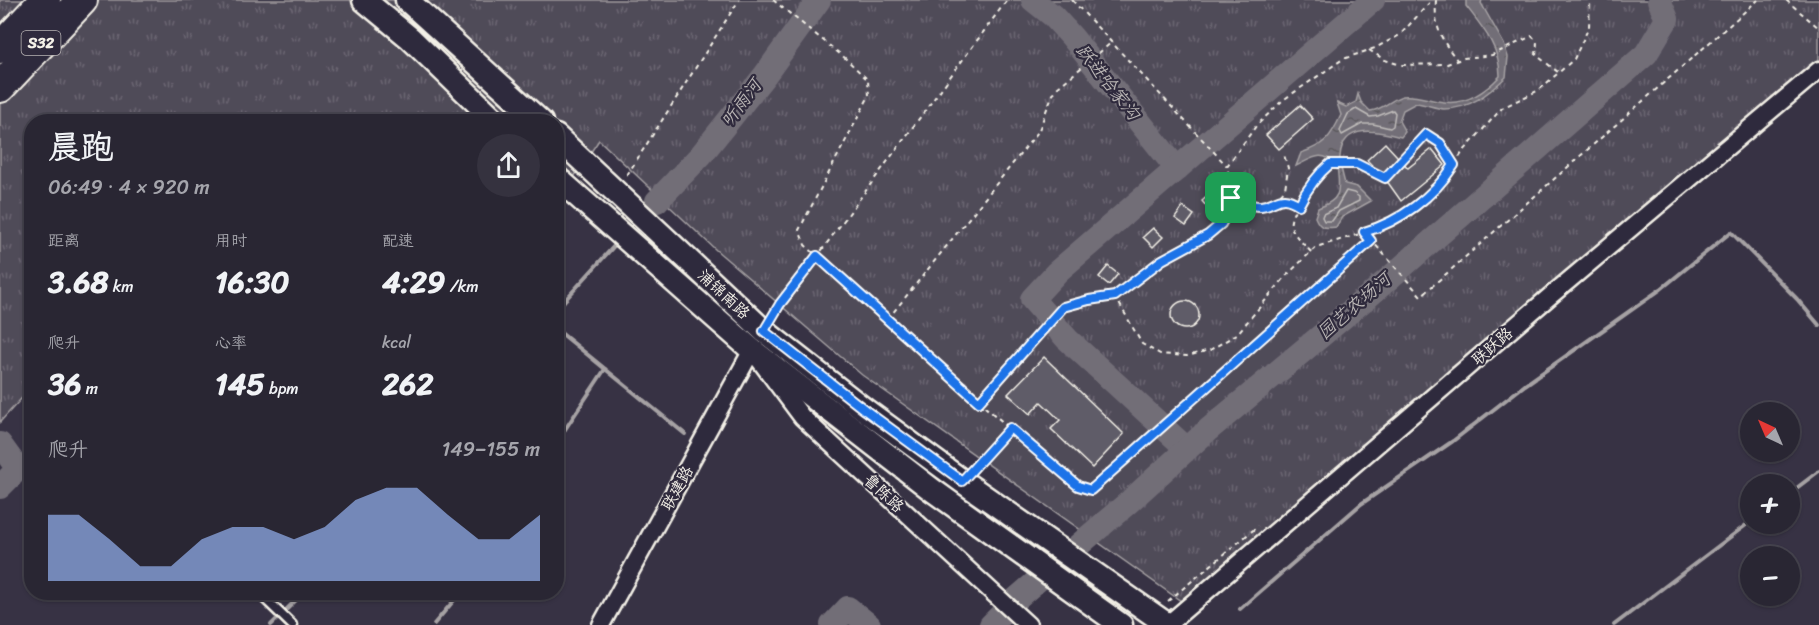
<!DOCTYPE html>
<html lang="zh">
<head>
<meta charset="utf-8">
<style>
  :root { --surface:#292633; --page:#35323f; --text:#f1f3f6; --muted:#a5a5ac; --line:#45434e; --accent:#95b2f1 }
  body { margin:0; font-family:Sriracha,"LXGW WenKai TC",sans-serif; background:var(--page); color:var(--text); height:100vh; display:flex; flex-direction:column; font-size:22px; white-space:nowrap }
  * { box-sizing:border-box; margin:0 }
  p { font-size:20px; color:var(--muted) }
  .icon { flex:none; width:33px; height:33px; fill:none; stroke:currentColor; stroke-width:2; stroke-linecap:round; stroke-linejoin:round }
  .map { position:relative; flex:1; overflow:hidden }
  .sheet { position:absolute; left:24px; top:114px; width:540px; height:486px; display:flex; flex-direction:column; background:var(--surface); border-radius:24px; box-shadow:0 2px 4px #0004,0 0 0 2px var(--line) }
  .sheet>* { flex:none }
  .needle { width:39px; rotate:316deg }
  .tools { position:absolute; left:1740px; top:402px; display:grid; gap:12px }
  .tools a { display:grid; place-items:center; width:60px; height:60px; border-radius:50%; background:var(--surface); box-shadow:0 2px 4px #0004,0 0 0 2px var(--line); font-size:30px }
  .pin { position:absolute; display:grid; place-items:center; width:51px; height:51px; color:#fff; margin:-26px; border-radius:12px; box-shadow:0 3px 9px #0006 }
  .round { display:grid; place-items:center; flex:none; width:63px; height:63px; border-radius:32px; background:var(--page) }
  .overview { display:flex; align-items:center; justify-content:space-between; height:102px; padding:0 24px }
  h1 { font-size:33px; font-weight:800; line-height:45px }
  .metrics { display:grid; grid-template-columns:repeat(3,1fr); gap:9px; height:102px; padding:6px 24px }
  .metrics div { display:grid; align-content:center }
  .metrics b { font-size:30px; font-weight:800 }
  .metrics small { font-size:16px; font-weight:400 }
  .metrics p { font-size:16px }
  .chart { height:168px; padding:12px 24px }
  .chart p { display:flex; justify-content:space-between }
  .chart svg { width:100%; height:108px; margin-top:6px; fill:var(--accent); opacity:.7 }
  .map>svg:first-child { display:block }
  .park { fill:url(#park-tufts); stroke:#a29ea0; stroke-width:1.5 }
  .water { fill:url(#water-ripples); stroke:#a6a2a4; stroke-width:1.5 }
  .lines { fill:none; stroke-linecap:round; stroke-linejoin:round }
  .shore { stroke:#c0bdbb; stroke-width:1.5 }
  .stream { stroke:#a6a2a4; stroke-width:4 }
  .river { stroke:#726e77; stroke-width:24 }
  .building { fill:#5f5c67; stroke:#f4f1e8; stroke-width:1.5 }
  .service-casing { stroke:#f4f1e8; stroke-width:13 }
  .minor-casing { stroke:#f4f1e8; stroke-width:21 }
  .secondary-casing { stroke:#f4f1e8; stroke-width:27 }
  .motorway-casing { stroke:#f4f1e8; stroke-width:34 }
  .path { stroke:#f4f1e8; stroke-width:2; stroke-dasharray:4.5 4.5; stroke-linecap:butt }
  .service { stroke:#2f2a3d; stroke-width:8 }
  .minor { stroke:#2f2a3d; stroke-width:16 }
  .secondary { stroke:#2f2a3d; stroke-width:22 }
  .motorway { stroke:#2f2a3d; stroke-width:30 }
  .route-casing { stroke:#fff; stroke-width:12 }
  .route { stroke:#1a73e8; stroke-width:8 }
  .labels { text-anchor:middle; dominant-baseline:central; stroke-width:4.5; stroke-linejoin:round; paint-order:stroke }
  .shield { fill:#2f2a3d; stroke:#b9b5b5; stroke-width:1.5 }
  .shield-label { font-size:15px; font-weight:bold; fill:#f4f1e8 }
  .street-label { font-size:16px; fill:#f4f1e8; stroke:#2f2a3d }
  .water-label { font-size:18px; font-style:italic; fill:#bab6b5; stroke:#2f2a3d }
</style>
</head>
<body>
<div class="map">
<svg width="1819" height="625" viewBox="0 0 1819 625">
  <defs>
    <pattern id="park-tufts" width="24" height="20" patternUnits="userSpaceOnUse" patternTransform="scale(1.5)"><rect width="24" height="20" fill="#504b59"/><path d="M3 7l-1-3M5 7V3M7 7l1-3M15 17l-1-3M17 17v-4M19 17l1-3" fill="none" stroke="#6a6571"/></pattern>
    <pattern id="water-ripples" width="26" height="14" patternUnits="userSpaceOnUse" patternTransform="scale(1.5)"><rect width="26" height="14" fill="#726e77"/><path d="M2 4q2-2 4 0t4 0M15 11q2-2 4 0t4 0" fill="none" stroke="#5b595c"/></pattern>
  </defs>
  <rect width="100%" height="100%" fill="#373244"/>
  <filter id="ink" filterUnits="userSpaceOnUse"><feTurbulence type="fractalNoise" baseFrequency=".0167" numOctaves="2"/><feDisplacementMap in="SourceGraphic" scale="12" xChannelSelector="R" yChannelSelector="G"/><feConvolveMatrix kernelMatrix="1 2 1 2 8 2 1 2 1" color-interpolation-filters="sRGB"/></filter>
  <g filter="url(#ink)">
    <!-- park -->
    <path class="park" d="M0,0H1819V61L1588,253L1181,601L862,375L716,250L599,140L557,202L556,122H32L31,388L0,422Z"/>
    <!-- water -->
    <path class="water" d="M1466,0H1482L1481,3L1504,44L1508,57L1506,77C1488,94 1470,109 1444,109C1435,108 1425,104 1416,103L1403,110L1399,121L1405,132L1401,137C1379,131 1343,122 1340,156C1339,164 1343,175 1345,184L1357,187L1371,201L1342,217L1336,227C1324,228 1320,229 1315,217L1318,208C1344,199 1339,188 1337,165C1321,149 1313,158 1296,166L1301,153C1325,145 1331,137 1341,115L1337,103L1346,107L1356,102L1358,94L1361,102L1370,111C1384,110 1392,98 1403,96C1417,94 1430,101 1444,102C1467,105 1485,92 1500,76C1500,47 1483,28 1466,6Z"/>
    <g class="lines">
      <!-- shore -->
      <g class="shore">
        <path d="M1356,109L1370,117L1378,116L1393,110L1395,113L1393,126L1390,128L1373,124H1362L1342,135L1340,131L1348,114Z"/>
        <path d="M1346,191L1354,193L1359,197V201L1339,211L1332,221H1324L1322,217L1323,214L1336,208Z"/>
      </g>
      <!-- stream -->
      <g class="stream">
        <path d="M556,310L614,246"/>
        <path d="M556,329L685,434"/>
        <path d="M556,443L605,369"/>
        <path d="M1790,493L1819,471"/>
        <path d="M1240,609L1361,504L1453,441L1525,385L1661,289L1731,232L1797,299L1819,325"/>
        <path d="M434,624L461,592"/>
        <path d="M271,625L304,592"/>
        <path d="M1614,625L1750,522"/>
      </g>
      <!-- river -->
      <g class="river">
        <path d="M1033,0L1053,16L1072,37L1177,169"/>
        <path d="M657,201L701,155L765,75L819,0"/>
        <path d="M0,444L18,469L0,487"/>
        <path d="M1187,449L1067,339L1032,299L1057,272L1373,0"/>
        <path d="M1016,599L1129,502L1208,430L1370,295L1646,54L1667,19L1659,0"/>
        <path d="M832,625L848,608L869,625"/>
        <path d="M991,625L1001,615"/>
      </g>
    </g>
    <!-- building -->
    <g class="building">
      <path d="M1300,105L1313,119L1279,149L1266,135Z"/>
      <path d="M1385,143L1408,168L1432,149L1445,165L1401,201L1389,184L1367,160Z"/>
      <path d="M1212,192L1221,203L1210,211L1202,201Z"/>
      <path d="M1183,207L1194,215L1186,226L1175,218Z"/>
      <path d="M1153,228L1163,237L1153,247L1143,237Z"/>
      <path d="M1108,266L1118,274L1109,285L1099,277Z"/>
      <circle cx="1185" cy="315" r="14"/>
      <path d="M1044,357L1124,434L1092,468L1051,429L1060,420L1041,402L1030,414L1008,394Z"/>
    </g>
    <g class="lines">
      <!-- service casing -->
      <g class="service-casing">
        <path id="service" d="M258,592L292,625"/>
      </g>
      <!-- minor casing -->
      <g class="minor-casing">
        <g id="minor">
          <path d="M601,625L752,350L802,417L1028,625"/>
          <path d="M1167,625L1549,297L1819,70"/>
        </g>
      </g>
      <!-- secondary casing -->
      <g class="secondary-casing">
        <g id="secondary">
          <path d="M364,0L410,38L497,122"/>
          <path d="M407,0L541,122"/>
          <path d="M556,136L764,331L865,410L962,481L1168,625"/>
          <path d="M556,177L752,350L931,489L1121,625"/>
        </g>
      </g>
      <!-- motorway casing -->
      <g class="motorway-casing">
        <g id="motorway">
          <path d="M0,48L45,0"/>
          <path d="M0,87L82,0"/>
        </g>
      </g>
      <!-- path -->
      <g class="path">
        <path d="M773,0L845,58L868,80L869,96L799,230L805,245L985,407L1078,486L1091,490L1371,241"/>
        <path d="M1072,0L1227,166"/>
        <path d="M1436,0C1434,28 1441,39 1457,60"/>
        <path d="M1786,0L1819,28"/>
        <path d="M1369,50L1385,60L1401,65L1447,64L1464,58L1492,55L1532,36L1537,42L1536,55L1558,72"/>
        <path d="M627,175L739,0"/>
        <path d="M1231,198L1260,206L1277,199L1285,189L1288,168L1284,155"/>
        <path d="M1277,199H1284L1299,205"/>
        <path d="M1364,232L1421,296L1758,0"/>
        <path d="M1311,252C1304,244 1294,236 1291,226C1287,212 1320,173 1331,163L1357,164L1385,178L1426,134L1440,143L1454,165"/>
        <path d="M1115,296L1142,344L1160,354L1187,356L1210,350L1237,334L1287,275L1316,247L1377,229L1407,213L1446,178L1462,153L1502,108L1539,90L1574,59L1589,27L1590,0"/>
        <path d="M773,316L1007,0"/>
        <path d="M888,319L1038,132C1044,119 1049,99 1057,88L1112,42"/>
        <path d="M979,402L1063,307L1089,300L1115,296L1162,260L1208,235L1221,223L1230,208L1232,194L1227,166L1256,126L1283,100L1343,59L1375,48L1400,35L1432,0"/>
        <path d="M974,468L1010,428"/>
        <path d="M1168,601L1258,526"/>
      </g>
      <!-- service -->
      <use href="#service" class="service"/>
      <!-- minor -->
      <use href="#minor" class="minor"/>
      <!-- secondary -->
      <use href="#secondary" class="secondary"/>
      <!-- motorway -->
      <use href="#motorway" class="motorway"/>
    </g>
  </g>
  <g class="lines" filter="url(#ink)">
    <!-- route casing -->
    <g class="route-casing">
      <path id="route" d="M1426,134L1440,143L1454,165C1434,196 1400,222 1364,232L1371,241L1091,490L1078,486L1010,428L962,481L865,410L764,331L780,304L817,256L979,402L1063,307L1089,300L1115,296L1162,260L1208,235L1221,224L1230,208L1231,198C1240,201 1253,207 1261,206C1278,204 1279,192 1299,205C1307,189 1317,175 1330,164H1357L1385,178Z"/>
    </g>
    <!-- route -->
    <use href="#route" class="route"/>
  </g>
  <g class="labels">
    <!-- shield labels -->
    <rect class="shield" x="21.5" y="31" width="39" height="24" rx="4.5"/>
    <g class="shield-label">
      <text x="41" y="43">S32</text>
    </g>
    <!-- street labels -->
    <g class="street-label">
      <text transform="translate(724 294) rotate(43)">浦锦南路</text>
      <text transform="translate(1492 346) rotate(-41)">联跃路</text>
      <text transform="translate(677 488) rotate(-61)">联建路</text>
      <text transform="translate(884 493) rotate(43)">鲁陈路</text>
    </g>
    <!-- water labels -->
    <g class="water-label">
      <text transform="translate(1108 82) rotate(52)">跃进哈家沟</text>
      <text transform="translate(741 103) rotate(-53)">听雨河</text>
      <text transform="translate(1354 306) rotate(-41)">园艺农场河</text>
    </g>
  </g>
</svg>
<div class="tools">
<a><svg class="needle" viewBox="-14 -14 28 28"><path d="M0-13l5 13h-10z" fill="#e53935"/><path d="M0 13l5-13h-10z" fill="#a5a5ac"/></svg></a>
<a>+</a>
<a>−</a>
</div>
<div class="pin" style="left:1231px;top:198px;background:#1e9e55"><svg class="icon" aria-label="arrive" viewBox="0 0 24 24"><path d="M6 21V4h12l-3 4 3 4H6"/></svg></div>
<section class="sheet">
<div class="overview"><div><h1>晨跑</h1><p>06:49 · 4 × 920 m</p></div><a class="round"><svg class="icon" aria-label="share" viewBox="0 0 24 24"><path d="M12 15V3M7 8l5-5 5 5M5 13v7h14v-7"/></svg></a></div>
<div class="metrics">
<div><p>距离</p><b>3.68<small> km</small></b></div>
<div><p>用时</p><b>16:30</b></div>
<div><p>配速</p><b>4:29<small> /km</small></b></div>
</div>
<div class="metrics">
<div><p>爬升</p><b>36<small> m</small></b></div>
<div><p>心率</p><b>145<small> bpm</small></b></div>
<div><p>kcal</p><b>262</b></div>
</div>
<div class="chart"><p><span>爬升</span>149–155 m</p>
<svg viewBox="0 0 160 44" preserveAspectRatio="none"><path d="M0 44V17L10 17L20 27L30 38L40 38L50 27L60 22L70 22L80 27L90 22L100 11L110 6L120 6L130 17L140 27L150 27L160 17V44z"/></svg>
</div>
</section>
</div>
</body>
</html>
